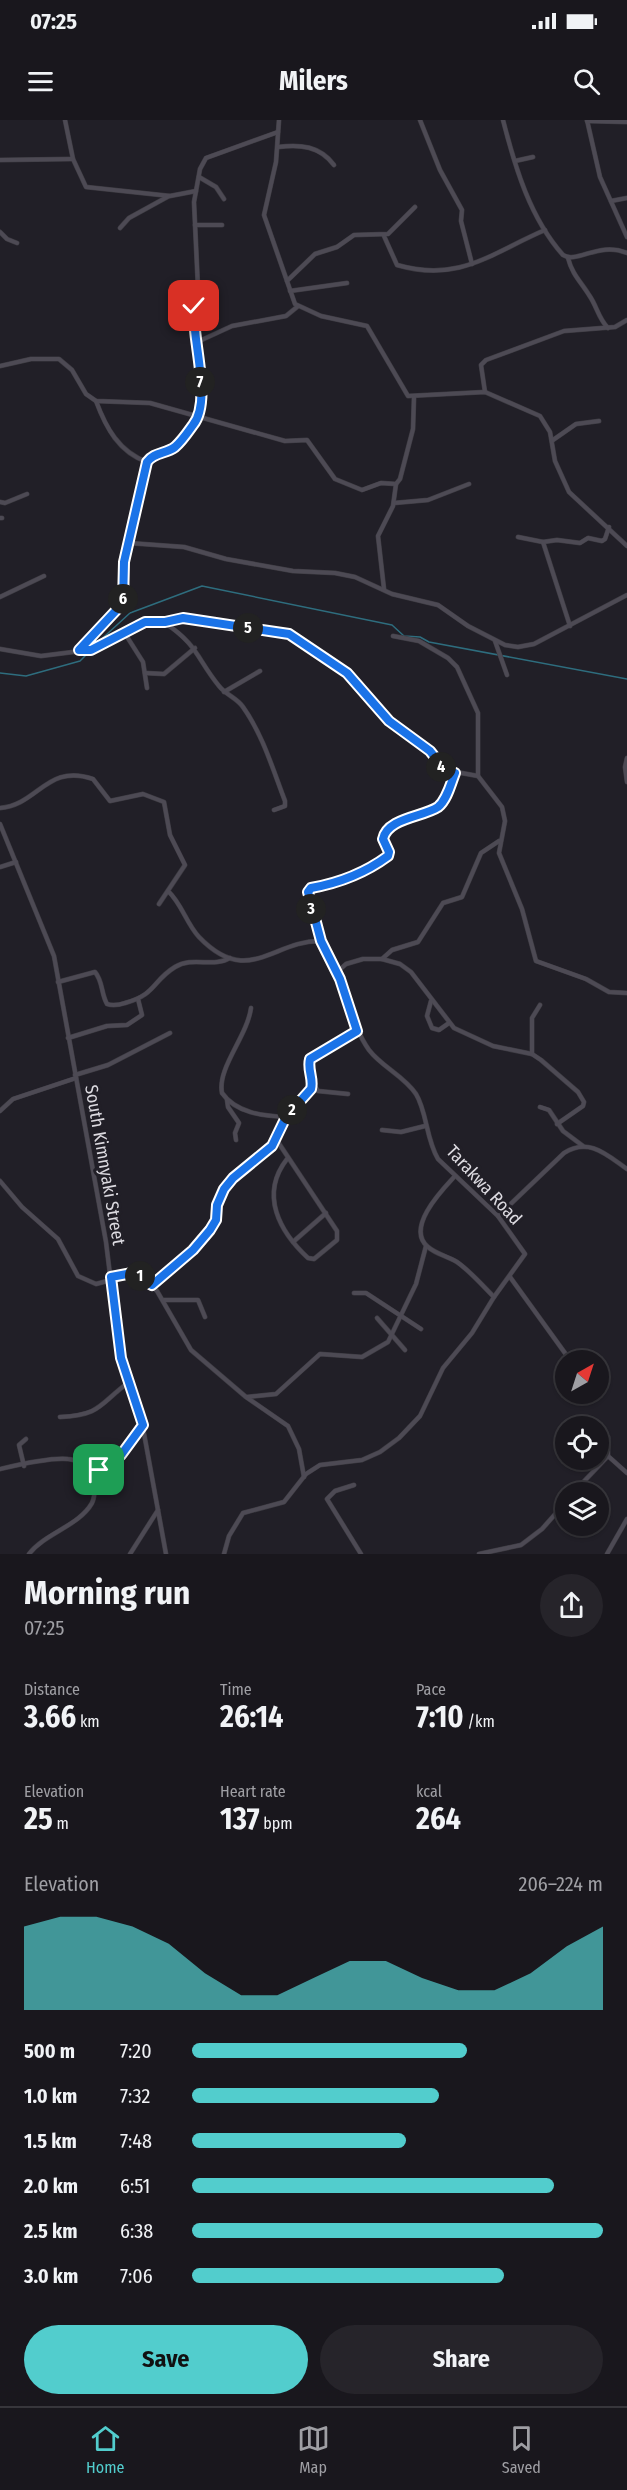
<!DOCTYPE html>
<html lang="en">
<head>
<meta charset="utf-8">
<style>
  :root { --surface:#19171d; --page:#26242a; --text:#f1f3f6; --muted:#9f9fa4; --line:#37363b; --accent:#52cdcd }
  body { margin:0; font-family:"Fira Sans Condensed",sans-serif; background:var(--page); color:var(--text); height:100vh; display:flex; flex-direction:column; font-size:22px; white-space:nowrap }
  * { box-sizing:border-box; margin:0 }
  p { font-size:20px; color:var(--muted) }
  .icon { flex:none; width:33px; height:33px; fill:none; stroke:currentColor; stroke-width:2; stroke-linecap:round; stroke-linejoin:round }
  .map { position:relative; height:1434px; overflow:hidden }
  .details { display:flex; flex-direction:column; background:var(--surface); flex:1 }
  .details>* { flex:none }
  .needle { width:39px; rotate:39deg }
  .buttons { position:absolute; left:555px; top:1230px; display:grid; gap:12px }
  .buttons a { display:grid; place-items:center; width:54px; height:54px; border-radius:50%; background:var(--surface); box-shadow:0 2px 4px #0004,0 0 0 2px var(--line); font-size:30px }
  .pin { position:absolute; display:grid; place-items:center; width:51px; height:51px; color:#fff; margin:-26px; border-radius:12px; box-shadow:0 3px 9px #0006 }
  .km { position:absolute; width:30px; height:30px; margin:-15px; border-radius:50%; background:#222; color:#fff; font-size:16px; line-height:30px; text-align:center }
  .round { display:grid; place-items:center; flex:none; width:63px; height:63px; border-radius:32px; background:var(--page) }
  .overview { display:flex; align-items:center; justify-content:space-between; height:102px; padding:0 24px }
  h1 { font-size:33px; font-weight:700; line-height:45px }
  .stats { display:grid; grid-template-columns:repeat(3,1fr); gap:9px; height:102px; padding:6px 24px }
  .stats div { display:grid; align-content:center }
  .stats b { font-size:30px; font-weight:700 }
  .stats small { font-size:16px; font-weight:400 }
  .stats p { font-size:16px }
  .chart { height:168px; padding:12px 24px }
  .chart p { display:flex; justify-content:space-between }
  .chart svg { width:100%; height:108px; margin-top:6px; fill:var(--accent); opacity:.7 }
  .primary-button { display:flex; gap:12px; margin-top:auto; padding:12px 24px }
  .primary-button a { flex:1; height:69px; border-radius:36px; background:var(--accent); color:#111; font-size:24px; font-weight:700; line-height:69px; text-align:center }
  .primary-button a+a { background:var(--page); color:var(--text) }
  ul { padding:0 24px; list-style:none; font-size:20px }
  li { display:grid; grid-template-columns:96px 72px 1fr; align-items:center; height:45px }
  li i { height:15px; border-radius:8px; background:var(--accent) }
  .status { display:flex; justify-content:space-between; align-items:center; height:42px; padding:0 30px; background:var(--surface); direction:ltr }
  .status svg { height:16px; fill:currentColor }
  header { display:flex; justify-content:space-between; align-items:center; height:78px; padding:0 24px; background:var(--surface); font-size:27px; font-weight:700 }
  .dock { display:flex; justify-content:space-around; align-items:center; height:84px; border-top:2px solid var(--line); background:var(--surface); font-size:16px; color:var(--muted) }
  .dock a { display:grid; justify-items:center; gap:3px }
  .dock .active { color:var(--accent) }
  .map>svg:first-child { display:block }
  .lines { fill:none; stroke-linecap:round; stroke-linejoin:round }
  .stream { stroke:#2e6d7e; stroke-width:1.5 }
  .minor-casing { stroke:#3d3b42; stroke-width:5 }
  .minor { stroke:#4d4a54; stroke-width:4 }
  .route-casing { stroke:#fff; stroke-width:12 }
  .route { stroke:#1a73e8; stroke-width:8 }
  .labels { text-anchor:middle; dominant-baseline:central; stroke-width:6; stroke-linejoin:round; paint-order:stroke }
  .street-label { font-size:18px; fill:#dcdae0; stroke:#211f27 }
</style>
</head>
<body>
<div class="status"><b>07:25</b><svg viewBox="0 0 49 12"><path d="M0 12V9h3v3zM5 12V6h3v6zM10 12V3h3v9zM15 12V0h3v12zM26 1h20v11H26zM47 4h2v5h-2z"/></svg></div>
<header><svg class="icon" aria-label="menu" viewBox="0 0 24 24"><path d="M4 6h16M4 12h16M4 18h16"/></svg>Milers<svg class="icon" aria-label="search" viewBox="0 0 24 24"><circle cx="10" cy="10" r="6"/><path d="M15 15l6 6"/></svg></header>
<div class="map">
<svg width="627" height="1434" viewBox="0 0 627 1434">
  <rect width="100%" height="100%" fill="#211f27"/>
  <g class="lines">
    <!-- stream -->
    <g class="stream">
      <path d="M94,526L130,493L202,466L392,505L404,516L420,517L429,522L627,559"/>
      <path d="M0,553L26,556L80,541L87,534"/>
    </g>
    <!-- minor casing -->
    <g class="minor-casing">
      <g id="minor">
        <path d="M65,0L73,39L86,67L170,76L196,71"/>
        <path d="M279,0L276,42L264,95L295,184L321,196L367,206L408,276L485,272L540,296L550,312L555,341L569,372L627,426"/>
        <path d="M420,0L440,50L462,90L461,101L472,144"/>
        <path d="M503,0C515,47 530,98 563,135C577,144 599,121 627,133"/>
        <path d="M587,0L600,57L627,117"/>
        <path d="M587,1L627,2"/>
        <path d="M278,27C300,24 320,26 334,45"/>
        <path d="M0,40L73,39"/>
        <path d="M515,41L533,37"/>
        <path d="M199,57L216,67L224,79"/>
        <path d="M611,81L627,78"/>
        <path d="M195,105H222"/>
        <path d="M120,108L129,98L169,76"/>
        <path d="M0,112L7,119L17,123"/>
        <path d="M384,116L397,145C460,163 491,133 545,110"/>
        <path d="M568,138C572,154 581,162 589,175C597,186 598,198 608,208"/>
        <path d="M287,161L315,134L337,127L354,115L388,114L415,87"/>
        <path d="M290,171L347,163"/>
        <path d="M195,223L232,206L286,196L297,187"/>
        <path d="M0,246L31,239H59L72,250L86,274L96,281L150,283L285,321L307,320L335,359L362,370L381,363L396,364L400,359L413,309L414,277"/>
        <path d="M485,272L481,245L486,240L564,211L615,207L627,200"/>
        <path d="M96,281C106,308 119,332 147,342"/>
        <path d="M553,320L576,304L599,301"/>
        <path d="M0,382L5,383L27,374"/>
        <path d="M394,383L428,380L469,364"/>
        <path d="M0,398H2"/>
        <path d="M518,417L543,422L557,420L580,423L588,418L602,421L605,419L609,407"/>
        <path d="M543,422L570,506"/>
        <path d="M129,423L184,427L226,439L293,451L335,453L355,457L392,474L438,485L468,506L505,525L518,527L534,524L627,475"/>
        <path d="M384,469L378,416L393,386L396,364"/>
        <path d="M0,477L44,456"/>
        <path d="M165,503C198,525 197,539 219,566C226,575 237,578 243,587C263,615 273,650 285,681V686L274,690"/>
        <path d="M124,512L143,542L147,568"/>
        <path d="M393,516L419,521L448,538L457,547L478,593V656"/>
        <path d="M495,521L507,555"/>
        <path d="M0,529L41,536L89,530L145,502H165L183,498L289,514L347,553L378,590L430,631L445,650L478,656L502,687L505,701L499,733L522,789L536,841L586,859L609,872L627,873"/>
        <path d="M79,529L123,483V454L147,342L153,335L175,327L199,297L201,267L193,198L198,168L194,82L200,49L206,38L278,12"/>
        <path d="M145,553L164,554L195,528"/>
        <path d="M224,572L260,551"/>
        <path d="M627,638L625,647L627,662"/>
        <path d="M0,688C38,685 47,643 93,659L110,681L143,674L164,682L170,715L185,745L159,784"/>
        <path d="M0,704L54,836L106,1122L119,1228L141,1297L166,1434"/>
        <path d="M0,747L16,742"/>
        <path d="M168,771C182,784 186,803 199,817C248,868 273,820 321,821"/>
        <path d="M382,839L392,830L418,822L443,783L462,777L481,733L499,721"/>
        <path d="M337,852L346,844L363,839H382L400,844L411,852L454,908L493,926L532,934L541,940L578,972L584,982L583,986L557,1004"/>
        <path d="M58,862L95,852C103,861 101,874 107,884C113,886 119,885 125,883C157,874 152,861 175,847C193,836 213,848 230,838"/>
        <path d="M431,881L427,896L432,908L439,910L449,903"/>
        <path d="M251,888C247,917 217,948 222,973C236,993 263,996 286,997"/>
        <path d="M68,918L107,906L127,905L142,895L138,879"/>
        <path d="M532,934V898L540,885"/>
        <path d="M75,955L108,945L170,913"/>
        <path d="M313,964L318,971L348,974"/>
        <path d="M227,980L228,987L239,1003L235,1013L236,1020"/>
        <path d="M540,987L549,990L563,1011L583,1026"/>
        <path d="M0,991L13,979L76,958"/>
        <path d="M382,1010L401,1012L425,1006"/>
        <path d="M276,1019L337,1111V1120L314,1139L308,1138C280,1112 259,1075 287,1039"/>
        <path d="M455,1056C442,1070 405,1108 428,1127C436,1134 447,1136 457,1142C470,1151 482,1165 494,1177"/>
        <path d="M0,1061L22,1087L58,1119L78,1156L96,1164L111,1160"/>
        <path d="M498,1096L564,1033C589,1017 607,1035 627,1049"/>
        <path d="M293,1122L326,1093"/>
        <path d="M111,1157L133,1153L144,1158L157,1171L191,1230L246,1277L288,1306L299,1329L304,1357"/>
        <path d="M510,1157L570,1240"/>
        <path d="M152,1165L193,1130L210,1110L216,1100L217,1085L224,1069L233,1058L271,1026L286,997L311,969C314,959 307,950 310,939L357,911"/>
        <path d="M354,1173H366L421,1209"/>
        <path d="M164,1180H198L205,1197"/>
        <path d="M377,1198L405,1230"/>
        <path d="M247,1277L276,1274L320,1234L362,1237L388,1222L416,1164L426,1126"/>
        <path d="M60,1297C102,1295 99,1284 129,1262"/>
        <path d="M608,1317V1336L627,1353"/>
        <path d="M24,1346L19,1325L26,1319"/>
        <path d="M0,1349C17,1345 50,1337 68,1339C80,1340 88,1349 99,1350L121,1335L142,1306"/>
        <path d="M354,1365L335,1371L327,1379L361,1434"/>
        <path d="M574,1372L608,1336"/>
        <path d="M29,1434C45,1413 79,1406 92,1383C97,1373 93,1361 97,1350"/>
        <path d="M130,1434L158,1390"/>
        <path d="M224,1434L229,1416L243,1393L284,1382L306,1354L320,1345L362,1340L380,1332L399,1318L420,1296L443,1248L472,1213L494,1177L525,1134L498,1096L438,1039C426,1019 427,992 416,974C404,956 382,947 369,930C354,909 350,885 341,862C334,844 298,785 311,768C339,763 365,753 388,736L389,732L383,719C387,698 423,697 438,687C447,680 451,664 455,653"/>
        <path d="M479,1434L521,1425L542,1409L566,1382"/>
        <path d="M607,1434L627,1399"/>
      </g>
    </g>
    <!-- minor -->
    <use href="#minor" class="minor"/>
  </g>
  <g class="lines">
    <!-- route casing -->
    <g class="route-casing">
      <path id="route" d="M99,1350L121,1335L143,1305L121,1238L111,1157L132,1153L152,1165L193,1130L210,1110L216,1100L217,1085L224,1069L233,1058L272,1026L286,997L311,969C314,959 307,950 310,939L357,911L340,859L321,821L308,772L311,768C339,763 365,753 388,736L389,732L383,719C387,698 423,697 438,687C447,680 451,663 455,653L445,650L430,631L389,601L347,553L289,514L183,498L165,502H145L91,530H79L123,483L124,442L147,342C154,332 166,334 175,327C182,321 188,312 193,305C213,280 191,218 194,186"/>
    </g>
    <!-- route -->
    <use href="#route" class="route"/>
  </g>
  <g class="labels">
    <!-- street labels -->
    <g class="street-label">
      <text transform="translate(105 1045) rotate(80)">South Kimnyaki Street</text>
      <text transform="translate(484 1065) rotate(47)">Tarakwa Road</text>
    </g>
  </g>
</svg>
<div class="buttons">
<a><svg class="needle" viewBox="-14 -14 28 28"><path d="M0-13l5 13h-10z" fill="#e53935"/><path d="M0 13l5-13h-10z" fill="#9f9fa4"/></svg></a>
<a><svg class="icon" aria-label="locate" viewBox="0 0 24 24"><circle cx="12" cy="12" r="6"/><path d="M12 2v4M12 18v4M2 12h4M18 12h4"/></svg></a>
<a><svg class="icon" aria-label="layers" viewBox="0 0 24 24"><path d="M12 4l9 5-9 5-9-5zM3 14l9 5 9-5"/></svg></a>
</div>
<div class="pin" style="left:99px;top:1350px;background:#1e9e55"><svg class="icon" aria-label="arrive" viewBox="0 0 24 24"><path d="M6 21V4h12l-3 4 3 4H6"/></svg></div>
<div class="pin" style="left:194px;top:186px;background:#d93025"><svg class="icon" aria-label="check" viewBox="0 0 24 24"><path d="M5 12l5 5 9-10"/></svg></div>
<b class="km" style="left:140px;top:1156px">1</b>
<b class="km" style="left:292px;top:990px">2</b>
<b class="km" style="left:311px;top:789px">3</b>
<b class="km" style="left:441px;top:647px">4</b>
<b class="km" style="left:248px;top:508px">5</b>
<b class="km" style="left:123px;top:479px">6</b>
<b class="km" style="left:200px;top:262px">7</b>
</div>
<section class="details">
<div class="overview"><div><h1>Morning run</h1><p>07:25</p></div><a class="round"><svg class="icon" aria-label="share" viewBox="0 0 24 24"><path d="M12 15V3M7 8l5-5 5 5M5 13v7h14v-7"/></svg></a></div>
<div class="stats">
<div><p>Distance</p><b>3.66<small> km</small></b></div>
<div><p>Time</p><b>26:14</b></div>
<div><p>Pace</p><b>7:10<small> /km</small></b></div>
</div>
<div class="stats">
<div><p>Elevation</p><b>25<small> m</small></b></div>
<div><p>Heart rate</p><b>137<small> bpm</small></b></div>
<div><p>kcal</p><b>264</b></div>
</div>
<div class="chart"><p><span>Elevation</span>206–224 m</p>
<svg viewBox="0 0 160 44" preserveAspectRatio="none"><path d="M0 44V10L10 6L20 6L30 10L40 17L50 29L60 38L70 38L80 31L90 24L100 24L110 31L120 36L130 36L140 29L150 18L160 10V44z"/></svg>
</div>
<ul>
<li><b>500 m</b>7:20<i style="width:67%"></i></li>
<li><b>1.0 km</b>7:32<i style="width:60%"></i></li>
<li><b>1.5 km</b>7:48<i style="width:52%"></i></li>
<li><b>2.0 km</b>6:51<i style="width:88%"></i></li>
<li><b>2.5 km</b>6:38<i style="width:100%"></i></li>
<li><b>3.0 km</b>7:06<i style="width:76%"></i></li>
</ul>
<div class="primary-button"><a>Save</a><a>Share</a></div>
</section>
<nav class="dock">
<a class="active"><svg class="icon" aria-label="home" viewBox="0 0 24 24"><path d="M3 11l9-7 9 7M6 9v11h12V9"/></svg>Home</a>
<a><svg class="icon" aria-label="map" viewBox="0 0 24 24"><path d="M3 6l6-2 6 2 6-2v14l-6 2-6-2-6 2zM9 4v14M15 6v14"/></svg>Map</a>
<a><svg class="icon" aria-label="saved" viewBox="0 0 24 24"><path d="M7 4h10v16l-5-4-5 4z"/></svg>Saved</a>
</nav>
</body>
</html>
